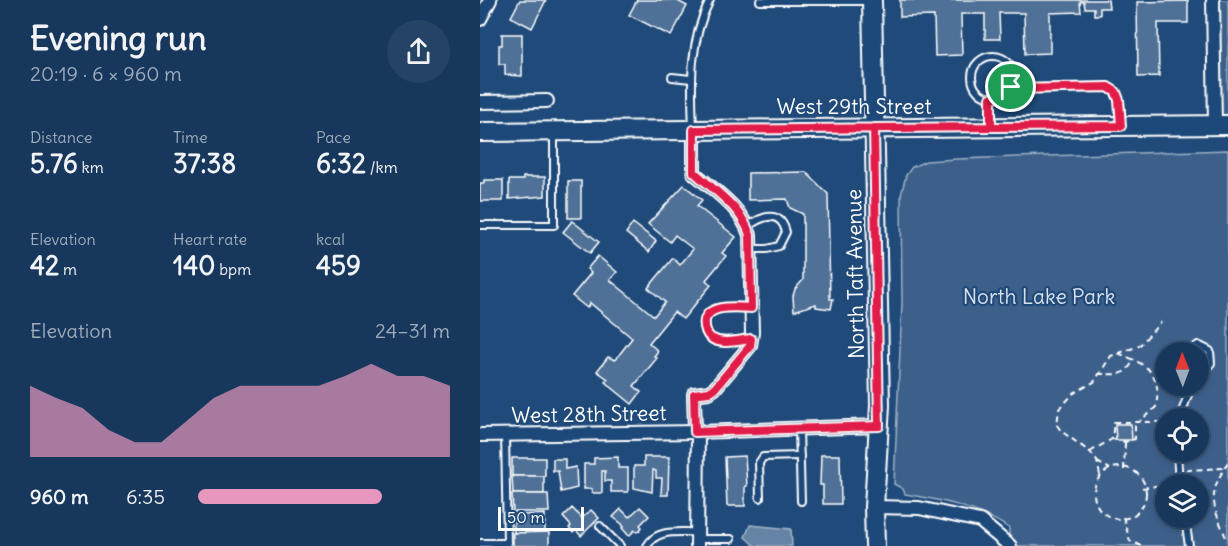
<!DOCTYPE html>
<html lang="en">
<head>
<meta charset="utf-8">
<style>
  :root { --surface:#17385c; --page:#244365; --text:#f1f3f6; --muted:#9eacbb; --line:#365272; --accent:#e797bd }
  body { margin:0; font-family:Delius,sans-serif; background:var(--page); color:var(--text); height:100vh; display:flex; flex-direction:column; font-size:22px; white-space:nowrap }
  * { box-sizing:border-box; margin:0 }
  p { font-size:20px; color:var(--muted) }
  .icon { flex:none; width:33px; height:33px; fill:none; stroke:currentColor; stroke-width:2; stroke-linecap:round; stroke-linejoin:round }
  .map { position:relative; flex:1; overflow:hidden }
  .side { display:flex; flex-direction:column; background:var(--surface); width:480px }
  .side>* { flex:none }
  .needle { width:39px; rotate:359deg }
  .fabs { position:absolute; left:675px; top:342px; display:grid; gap:12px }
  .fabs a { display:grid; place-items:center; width:54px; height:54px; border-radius:50%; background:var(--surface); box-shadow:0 3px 9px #0003,0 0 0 2px var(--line); font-size:30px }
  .scale { position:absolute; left:18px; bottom:15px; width:86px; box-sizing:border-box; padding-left:6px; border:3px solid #fff; border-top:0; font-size:16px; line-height:21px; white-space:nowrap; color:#fff; -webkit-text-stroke:4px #1f4a7a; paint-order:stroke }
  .pin { position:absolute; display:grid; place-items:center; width:51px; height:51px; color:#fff; margin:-26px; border:3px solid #fff; border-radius:50%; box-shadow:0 2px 6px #0007 }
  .round { display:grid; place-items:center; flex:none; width:63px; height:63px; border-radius:32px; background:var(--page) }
  .head { display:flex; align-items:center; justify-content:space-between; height:102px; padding:0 30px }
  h1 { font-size:33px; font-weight:800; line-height:45px }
  .stats { display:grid; grid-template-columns:repeat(3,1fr); gap:9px; height:102px; padding:6px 30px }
  .stats div { display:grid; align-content:center }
  .stats b { font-size:26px; font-weight:800 }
  .stats small { font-size:16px; font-weight:400 }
  .stats p { font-size:16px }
  .chart { height:168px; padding:12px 30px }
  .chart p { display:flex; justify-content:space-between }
  .chart svg { width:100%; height:108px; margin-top:6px; fill:var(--accent); opacity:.7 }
  ul { padding:0 30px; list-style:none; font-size:20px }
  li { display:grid; grid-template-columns:96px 72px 1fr; align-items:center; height:45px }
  li i { height:15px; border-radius:8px; background:var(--accent) }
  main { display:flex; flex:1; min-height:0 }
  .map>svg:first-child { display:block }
  .green { fill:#3c618b; stroke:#9eb0c5; stroke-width:1.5; fill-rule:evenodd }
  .water { fill:#6583a4; stroke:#a3b5c8; stroke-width:1.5 }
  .building { fill:#507197; stroke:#fff; stroke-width:1.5 }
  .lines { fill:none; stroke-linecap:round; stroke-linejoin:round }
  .service-casing { stroke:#fff; stroke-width:10 }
  .minor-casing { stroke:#fff; stroke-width:16 }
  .secondary-casing { stroke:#fff; stroke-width:22 }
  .path { stroke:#fff; stroke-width:2; stroke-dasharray:6 4.5; stroke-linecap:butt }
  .service { stroke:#1f4a7a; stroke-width:6 }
  .minor { stroke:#1f4a7a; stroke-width:12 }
  .secondary { stroke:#1f4a7a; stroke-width:18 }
  .route-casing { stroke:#fff; stroke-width:12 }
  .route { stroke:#e11d48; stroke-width:8 }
  .labels { text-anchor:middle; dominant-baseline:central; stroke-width:4.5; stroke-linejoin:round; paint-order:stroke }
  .street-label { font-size:21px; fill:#fff; stroke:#1f4a7a }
  .park-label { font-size:21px; fill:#d8dfe8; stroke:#1f4a7a }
</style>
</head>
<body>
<main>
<section class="side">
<div class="head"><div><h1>Evening run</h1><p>20:19 · 6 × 960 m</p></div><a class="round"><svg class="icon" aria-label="share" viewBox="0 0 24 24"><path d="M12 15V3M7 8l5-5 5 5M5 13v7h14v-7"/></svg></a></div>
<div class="stats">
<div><p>Distance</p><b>5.76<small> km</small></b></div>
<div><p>Time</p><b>37:38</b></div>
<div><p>Pace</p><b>6:32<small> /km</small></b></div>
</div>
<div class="stats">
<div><p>Elevation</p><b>42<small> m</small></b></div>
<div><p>Heart rate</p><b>140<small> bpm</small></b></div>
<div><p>kcal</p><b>459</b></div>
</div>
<div class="chart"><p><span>Elevation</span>24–31 m</p>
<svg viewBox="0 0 160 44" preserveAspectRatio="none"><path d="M0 44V15L10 20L20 24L30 33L40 38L50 38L60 29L70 20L80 15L90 15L100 15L110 15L120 11L130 6L140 11L150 11L160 15V44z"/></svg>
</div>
<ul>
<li><b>960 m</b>6:35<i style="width:73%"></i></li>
</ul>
</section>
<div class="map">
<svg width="748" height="546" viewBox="0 0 748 546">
  <rect width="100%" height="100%" fill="#1f4a7a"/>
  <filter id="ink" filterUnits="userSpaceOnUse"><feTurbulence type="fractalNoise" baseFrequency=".0167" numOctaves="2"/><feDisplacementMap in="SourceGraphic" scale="12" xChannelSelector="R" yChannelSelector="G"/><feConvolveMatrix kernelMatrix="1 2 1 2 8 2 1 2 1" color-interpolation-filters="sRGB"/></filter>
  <g filter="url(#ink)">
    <!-- green -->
    <g class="green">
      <path d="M733,0H748V125H735Z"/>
      <path d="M748,150V546H529V528C497,507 461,500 425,494L423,489L414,484L422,304L421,195L426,175L432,167L446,161L477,159ZM686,352H718V386H686ZM686,418H718V452H686ZM686,484H718V518H686Z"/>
    </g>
    <!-- water -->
    <path class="water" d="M270,525L311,529L312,546H275L265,537Z"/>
    <!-- building -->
    <g class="building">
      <path d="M40,0H66L52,28L31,17Z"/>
      <path d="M157,0H196L207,6L191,36L149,15Z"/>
      <path d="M420,0H628L629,8H620V15H614V8H605L604,2H600L601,12L570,13V53L545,54L544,13H519L520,39H505V14H481L482,55L455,56L454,16L420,17Z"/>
      <path d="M708,1V23H678L679,76L658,77L657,2Z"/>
      <path d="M22,34H42V76L25,75V64H19V45H22Z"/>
      <path d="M326,172L348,194L350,299H353L351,309L336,307V304L314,311L313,296L315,289L323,280V214L310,208L307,199L268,200V173Z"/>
      <path d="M43,177H65V196L29,199V180H43Z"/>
      <path d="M4,180H23V201H0V183H4Z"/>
      <rect x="88" y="181" width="13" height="37"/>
      <path d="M204,185L222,200L217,206L256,237L242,253L246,256L226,280L231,285L203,319L194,312L169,343L178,351L174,356L177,358L154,386L161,392L152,404L125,382L128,379L117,371L128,357L135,360L152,338L110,303L107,308L92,296L111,273L107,269L118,256L137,272L130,280L174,316L185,302L168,288L193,258L200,265L213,249L195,235L190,242L168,224Z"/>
      <path d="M92,221L119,242L110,253L83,232Z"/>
      <path d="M153,223L176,241L169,252L146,233Z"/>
      <path d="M635,424H651L652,440H636Z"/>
      <path d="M341,455H360L361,504H343V485H340Z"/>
      <path d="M265,456L267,486H265V506H247L245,457Z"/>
      <path d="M138,457V468H148V492H131V481H125V471H122V493H112V489H104V464H114V458Z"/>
      <path d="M164,457H189L188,495H181L182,478H176V471L173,470L172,492L154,488V466H164Z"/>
      <rect x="32" y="458" width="33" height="18"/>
      <path d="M73,459H85V469L96,467L97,488L81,492L78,471H73Z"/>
      <path d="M32,476H64V494H33Z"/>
      <path d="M32,494H68L69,512H33Z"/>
      <path d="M160,507L169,516L160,525L162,527L160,530L157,532L155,530L149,536L142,528L144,527L142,524L133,517L141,509L149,517Z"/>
      <path d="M92,508L102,518L111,510L119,518L101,536L96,530L93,533L89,528L91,526L83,517Z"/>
      <path d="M65,514V533H34V515Z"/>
      <path d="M69,532V546H33V533Z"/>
    </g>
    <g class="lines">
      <!-- service casing -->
      <g class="service-casing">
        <g id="service">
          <path d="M280,1H388"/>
          <circle cx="513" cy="77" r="21"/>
          <path d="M192,77L211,79"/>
          <path d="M531,87L536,89L628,87C642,95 640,109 641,125"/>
          <path d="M511,98V124"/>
          <path d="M213,128C211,83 209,42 230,0"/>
          <path d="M0,225H74V132"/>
          <path d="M267,227C282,216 300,209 306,232L299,246L287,249H271"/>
          <path d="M271,339C260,340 242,345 232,339C228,337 226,332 225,327C221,303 257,307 271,308"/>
          <path d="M708,352L718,345L730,351L731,363L725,370L718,371"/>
          <path d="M700,418L711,386"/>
          <path d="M319,429L321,501"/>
          <path d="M697,452L699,484"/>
          <path d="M280,498L279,463L283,457L320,456"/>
          <path d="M705,518L709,546"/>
          <path d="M120,526L140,546"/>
          <path d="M217,539H251"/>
          <path d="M0,543H27L25,435"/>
          <path d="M167,546C177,528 199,533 217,532"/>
        </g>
      </g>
      <!-- minor casing -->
      <g class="minor-casing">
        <g id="minor">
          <path d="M733,0L735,125"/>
          <path d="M0,19L10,0"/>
          <path d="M0,102L67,101"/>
          <path d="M214,130V173C235,191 261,207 270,235L272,333L270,346L235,388L229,392L214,394L215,432"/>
          <path d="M0,435L218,432L399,426"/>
          <path d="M394,507L439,508L500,521L530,546"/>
          <path d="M217,546L218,432"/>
        </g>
      </g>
      <!-- secondary casing -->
      <g class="secondary-casing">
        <g id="secondary">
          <path d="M392,0L400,405L394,507L395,546"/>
          <path d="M0,132L748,125"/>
        </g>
      </g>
      <!-- path -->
      <g class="path">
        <path d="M638,353C668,365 682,373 676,407L660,421"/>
        <path d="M618,374C637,374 645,378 654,359"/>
        <path d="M632,439L645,442L655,439V422"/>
        <path d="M610,452L632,439L634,422H686"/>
        <path d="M617,462L630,469"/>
        <path d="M748,463C724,498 735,508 748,543"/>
        <circle cx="640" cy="493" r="26"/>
        <path d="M644,470L645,443"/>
        <path d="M706,470L744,468"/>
        <path d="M620,475L617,461L610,452L581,431L577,425L579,409L594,393L614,382L631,356L659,346L681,322"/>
        <path d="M662,488L689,484"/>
        <path d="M643,517L650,541L662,546"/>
      </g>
      <!-- service -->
      <use href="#service" class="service"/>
      <!-- minor -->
      <use href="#minor" class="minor"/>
      <!-- secondary -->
      <use href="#secondary" class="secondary"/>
    </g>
  </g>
  <g class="lines" filter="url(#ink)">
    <!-- route casing -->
    <g class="route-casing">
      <path id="route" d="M531,87L522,96L511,98V127L214,130V172C235,191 261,207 270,235L271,308C257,307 221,303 225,327C226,332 228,337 233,339C243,345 260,340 271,339L270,346L235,388L229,392L214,394L215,432L399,426L394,128C477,128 559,127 641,126L639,100L636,92L628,87L536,89L531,87"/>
    </g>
    <!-- route -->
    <use href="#route" class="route"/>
  </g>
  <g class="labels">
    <!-- street labels -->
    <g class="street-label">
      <text x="374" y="106">West 29th Street</text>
      <text transform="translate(375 274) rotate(-91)">North Taft Avenue</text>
      <text transform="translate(109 414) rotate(-1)">West 28th Street</text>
    </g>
    <!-- park labels -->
    <g class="park-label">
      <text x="559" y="296">North Lake Park</text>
    </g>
  </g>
</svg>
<div class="fabs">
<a><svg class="needle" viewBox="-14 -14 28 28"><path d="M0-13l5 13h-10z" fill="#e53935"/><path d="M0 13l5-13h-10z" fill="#9eacbb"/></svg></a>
<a><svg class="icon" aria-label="locate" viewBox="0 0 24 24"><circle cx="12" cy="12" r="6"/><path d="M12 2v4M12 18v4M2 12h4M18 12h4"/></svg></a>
<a><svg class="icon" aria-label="layers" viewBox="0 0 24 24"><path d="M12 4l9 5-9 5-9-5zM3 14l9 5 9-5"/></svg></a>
</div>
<div class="scale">50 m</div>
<div class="pin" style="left:531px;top:87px;background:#1e9e55"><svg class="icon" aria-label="arrive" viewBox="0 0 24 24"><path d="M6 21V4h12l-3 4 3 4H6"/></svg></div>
</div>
</main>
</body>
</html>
